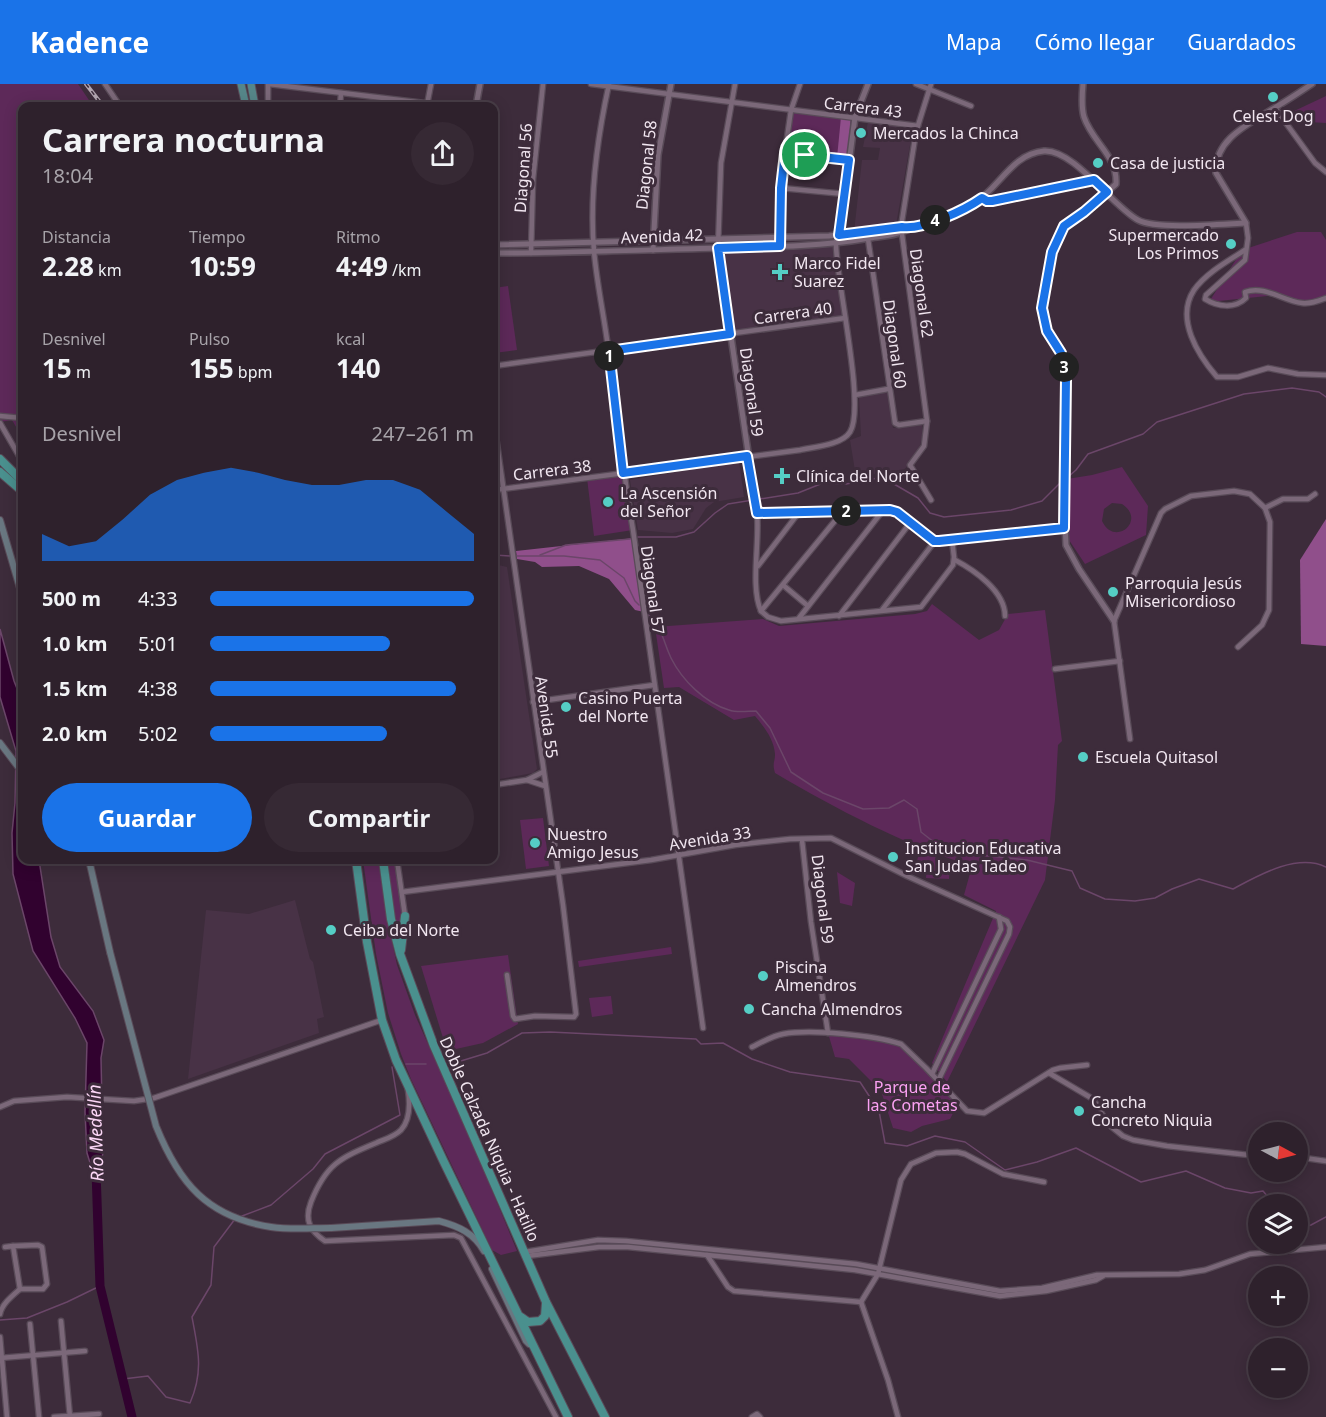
<!DOCTYPE html>
<html lang="es">
<head>
<meta charset="utf-8">
<style>
  :root { --surface:#2e212c; --page:#362934; --text:#f1f3f6; --muted:#a7a3a9; --line:#493e48; --accent:#1a73e8 }
  body { margin:0; font-family:"Noto Sans",sans-serif; background:var(--page); color:var(--text); height:100vh; display:flex; flex-direction:column; font-size:22px; white-space:nowrap }
  * { box-sizing:border-box; margin:0 }
  p { font-size:20px; color:var(--muted) }
  .icon { flex:none; width:33px; height:33px; fill:none; stroke:currentColor; stroke-width:2; stroke-linecap:round; stroke-linejoin:round }
  .map { position:relative; flex:1; overflow:hidden }
  .panel { position:absolute; left:18px; top:18px; width:480px; height:762px; display:flex; flex-direction:column; background:var(--surface); border-radius:12px; box-shadow:0 3px 15px #0003,0 0 0 2px var(--line) }
  .panel>* { flex:none }
  .needle { width:39px; rotate:97deg }
  .buttons { position:absolute; left:1248px; top:1038px; display:grid; gap:12px }
  .buttons a { display:grid; place-items:center; width:60px; height:60px; border-radius:50%; background:var(--surface); box-shadow:0 3px 15px #0003,0 0 0 2px var(--line); font-size:30px }
  .pin { position:absolute; display:grid; place-items:center; width:51px; height:51px; color:#fff; margin:-26px; border:3px solid #fff; border-radius:50%; box-shadow:0 2px 6px #0007 }
  .km { position:absolute; width:30px; height:30px; margin:-15px; border-radius:50%; background:#222; color:#fff; font-size:16px; line-height:30px; text-align:center }
  .round { display:grid; place-items:center; flex:none; width:63px; height:63px; border-radius:32px; background:var(--page) }
  .summary { display:flex; align-items:center; justify-content:space-between; height:102px; padding:0 24px }
  h1 { font-size:33px; font-weight:700; line-height:45px }
  .stats { display:grid; grid-template-columns:repeat(3,1fr); gap:9px; height:102px; padding:6px 24px }
  .stats div { display:grid; align-content:center }
  .stats b { font-size:26px; font-weight:700 }
  .stats small { font-size:16px; font-weight:400 }
  .stats p { font-size:16px }
  .chart { height:168px; padding:12px 24px }
  .chart p { display:flex; justify-content:space-between }
  .chart svg { width:100%; height:108px; margin-top:6px; fill:var(--accent); opacity:.7 }
  .action { display:flex; gap:12px; margin-top:auto; padding:12px 24px }
  .action a { flex:1; height:69px; border-radius:36px; background:var(--accent); color:#fff; font-size:24px; font-weight:700; line-height:69px; text-align:center }
  .action a+a { background:var(--page); color:var(--text) }
  ul { padding:0 24px; list-style:none; font-size:20px }
  li { display:grid; grid-template-columns:96px 72px 1fr; align-items:center; height:45px }
  li i { height:15px; border-radius:8px; background:var(--accent) }
  header { display:flex; align-items:center; gap:36px; box-sizing:border-box; height:84px; padding:0 30px; background:var(--accent); color:#fff }
  header strong { font-size:28px }
  nav { display:flex; gap:33px; margin-inline-start:auto; font-size:21px }
  .map>svg:first-child { display:block }
  .built { fill:#483246 }
  .green { fill:#5d2959; fill-rule:evenodd }
  .forest { fill:#904f8b }
  .water { fill:#31022f; stroke:#6b4669; stroke-width:1.5 }
  .lines { fill:none; stroke-linecap:round; stroke-linejoin:round }
  .stream { stroke:#6b4669; stroke-width:1.5 }
  .river { stroke:#31022f; stroke-width:9 }
  .minor-casing { stroke:#594b58; stroke-width:7 }
  .tertiary-casing { stroke:#594b58; stroke-width:8 }
  .secondary-casing { stroke:#594b58; stroke-width:8 }
  .primary-casing { stroke:#594b58; stroke-width:9 }
  .trunk-casing { stroke:#594b58; stroke-width:10 }
  .minor { stroke:#7b6879; stroke-width:4.5 }
  .tertiary { stroke:#7b6879; stroke-width:5 }
  .secondary { stroke:#697781; stroke-width:6 }
  .primary { stroke:#568689; stroke-width:7 }
  .trunk { stroke:#4a908e; stroke-width:8 }
  .rail-casing { stroke:#b3a6b1; stroke-width:4 }
  .rail { stroke:#3d2c3b; stroke-width:1.5; stroke-dasharray:4.5; stroke-linecap:butt }
  .secondary-bridge-casing { stroke:#594b58; stroke-width:8; stroke-linecap:butt }
  .secondary-bridge { stroke:#697781; stroke-width:6 }
  .route-casing { stroke:#fff; stroke-width:12 }
  .route { stroke:#1a73e8; stroke-width:8 }
  .poi-dot { fill:#55cec5; stroke:#3d2c3b; stroke-width:2 }
  .labels { text-anchor:middle; dominant-baseline:central; stroke-width:6; stroke-linejoin:round; paint-order:stroke }
  .street-label { font-size:16px; fill:#f1e6f0; stroke:#3d2c3b }
  .poi-label { font-size:16px; fill:#f1e6f0; stroke:#3d2c3b; text-anchor:start }
  .park-label { font-size:16px; fill:#fba1f3; stroke:#3d2c3b }
  .water-label { font-size:18px; font-style:italic; fill:#fcd7f7; stroke:#3d2c3b }
</style>
</head>
<body>
<header>
<strong>Kadence</strong>
<nav><a>Mapa</a><a>Cómo llegar</a><a>Guardados</a></nav>
</header>
<div class="map">
<svg width="1326" height="1333" viewBox="0 0 1326 1333">
  <rect width="100%" height="100%" fill="#3d2c3b"/>
  <!-- built -->
  <g class="built">
    <path d="M868,38L913,44L896,141L854,148L862,76H878L880,64L863,63Z"/>
    <path d="M836,160L845,234L730,250L718,164Z"/>
    <path d="M888,308L893,344L922,341V353L919,366L905,385L856,393L850,356L861,352L859,313Z"/>
    <path d="M739,377L744,413L714,418L706,424L693,445L672,449L638,446L630,396Z"/>
    <path d="M494,480L507,483L537,685L533,689L494,696Z"/>
    <path d="M295,816L310,875L313,878L324,933L317,935L319,949L188,995L206,826L249,830Z"/>
  </g>
  <!-- green -->
  <g class="green">
    <path d="M0,0H78L93,22H22V353L12,336L0,338Z"/>
    <path d="M1326,12V39L1275,36Z"/>
    <path d="M794,27L849,34L846,74L787,66Z"/>
    <path d="M1297,148H1321L1326,156V214L1298,218L1277,211L1209,218L1242,166Z"/>
    <path d="M508,202L517,266L494,269V204Z"/>
    <path d="M1122,383L1148,422L1146,451L1085,480L1067,453V395L1092,391ZM1112,419L1122,420C1147,436 1115,464 1102,437L1104,425Z"/>
    <path d="M623,389L633,446L594,452L587,394Z"/>
    <path d="M932,520L979,556L999,546L1008,530L1045,526L1062,657L1058,661L1055,716L1045,796L947,998L932,979L996,827L964,811L972,782C903,760 838,726 775,689C772,678 775,679 775,670C774,655 764,643 755,632L734,636L679,603L664,604L655,543L763,535L779,542L915,530L927,527Z"/>
    <path d="M543,734L549,782L526,785L520,736Z"/>
    <path d="M919,769L936,771L935,776L950,777L949,795L926,794L927,778L917,777Z"/>
    <path d="M363,776H378L387,834L397,881L415,931L475,1065L517,1167L501,1171L492,1166L411,995L401,970L388,929L376,870Z"/>
    <path d="M388,776H395L402,828L400,855L395,838Z"/>
    <path d="M837,788L855,799L852,822L840,819Z"/>
    <path d="M671,863L672,870L579,883L578,877Z"/>
    <path d="M508,871L518,940L483,959L447,967L421,882Z"/>
    <path d="M611,912L613,930L592,933L589,914Z"/>
    <path d="M828,949L901,960L958,1020L950,1035L922,1042L911,1048L893,1044L881,1007L849,975L835,973Z"/>
  </g>
  <!-- forest -->
  <g class="forest">
    <path d="M841,33L851,34L847,75L837,74Z"/>
    <path d="M1326,435V562L1301,560L1300,476Z"/>
    <path d="M634,454L644,528L635,526L609,495L579,482L542,483L535,478L517,475L516,467Z"/>
  </g>
  <!-- water -->
  <path class="water" d="M0,545L14,597L22,617V776H39L51,853L60,883L93,927L104,956L101,974L103,1069L96,1098L87,1069L85,1028L87,959L75,934L33,867L13,790L12,749L15,719L16,667L0,613Z"/>
  <g class="lines">
    <!-- stream -->
    <g class="stream">
      <path d="M1068,393L1076,386L1088,370L1143,350L1157,338L1244,310L1292,304L1319,308L1326,313"/>
      <path d="M638,453H676L694,448L715,429L728,420L798,409L823,399L846,400L878,394L894,400L918,414L930,429L944,433L1011,426L1042,417L1061,398"/>
      <path d="M494,471L511,472"/>
      <path d="M540,471L566,461L630,455"/>
      <path d="M516,472H564L600,476L624,494L635,517L639,521"/>
      <path d="M648,530C664,547 662,555 671,574C682,596 705,619 729,626C737,629 748,627 756,627L770,644L791,688L823,709L863,725L889,724L904,716L917,725L921,748L939,762L971,770L1027,776L1072,787L1080,804L1105,815L1135,817L1155,814L1172,805L1199,795L1233,805C1259,791 1297,769 1326,783"/>
      <path d="M406,980H426"/>
      <path d="M451,980L487,969L522,949L550,948L696,955L701,960L723,959L752,975L790,988L860,998L879,1027L885,1059L907,1062L935,1052L965,1058L1005,1086L1037,1078L1076,1064L1141,1098L1186,1087L1225,1104L1251,1109L1263,1107L1274,1120"/>
      <path d="M242,1132L271,1121L313,1085L325,1070L400,1031L392,983"/>
      <path d="M1298,1142L1311,1141L1326,1133"/>
      <path d="M0,1236L27,1234L67,1218L100,1202"/>
      <path d="M123,1295L148,1292L166,1313L190,1319C204,1287 198,1265 192,1233L211,1201L214,1163L235,1135"/>
    </g>
    <!-- river -->
    <path class="river" d="M96,1087L100,1202L132,1333"/>
    <!-- minor casing -->
    <g class="minor-casing">
      <g id="minor">
        <path d="M105,0L120,22"/>
        <path d="M269,0L449,22"/>
        <path d="M591,0L918,42"/>
        <path d="M609,0C597,55 589,111 594,167C597,202 605,236 609,271C617,329 623,388 633,446L703,944"/>
        <path d="M916,0L971,22"/>
        <path d="M427,21L431,0"/>
        <path d="M268,22V0"/>
        <path d="M340,22L341,9"/>
        <path d="M1275,24L1315,79L1326,88"/>
        <path d="M785,68L849,76"/>
        <path d="M781,104L845,110"/>
        <path d="M982,114L987,117H992L1094,95"/>
        <path d="M1246,139L1248,154L1245,176L1206,211L1205,215C1218,223 1235,225 1246,214L1245,208C1265,201 1283,217 1302,219C1311,220 1318,217 1326,214"/>
        <path d="M867,148L895,339L899,341L927,337"/>
        <path d="M780,162L781,104L785,68L791,26L800,0"/>
        <path d="M718,164L721,79L735,0"/>
        <path d="M1245,166C1228,177 1206,189 1194,206C1175,235 1198,271 1217,293H1238L1268,284L1298,290L1326,291"/>
        <path d="M531,169L533,95L543,0"/>
        <path d="M494,282L845,234"/>
        <path d="M855,311L888,305"/>
        <path d="M0,332L22,334"/>
        <path d="M0,339L22,377"/>
        <path d="M494,339L563,821L576,930L574,933L535,932L515,935L513,932L507,891"/>
        <path d="M494,406L800,366C814,363 842,361 850,348C866,322 836,197 836,160"/>
        <path d="M931,416L910,381L924,362L927,337L901,143L916,48L931,0"/>
        <path d="M1265,424L1283,415H1308L1315,410"/>
        <path d="M757,429C760,457 750,503 761,527L768,533L781,537L921,523L953,481L954,473L952,456"/>
        <path d="M955,476C974,486 1005,507 1005,532"/>
        <path d="M758,482L800,427"/>
        <path d="M783,501L808,522"/>
        <path d="M882,526L935,457"/>
        <path d="M761,527L843,427"/>
        <path d="M839,532L910,439"/>
        <path d="M799,534L884,425"/>
        <path d="M1055,585L1120,577"/>
        <path d="M533,618L654,601"/>
        <path d="M1130,655L1114,537L1161,429L1165,425L1191,412L1234,407L1250,410L1265,424L1270,438L1269,526L1262,541L1238,563"/>
        <path d="M527,696L545,702"/>
        <path d="M494,701L527,696L543,688"/>
        <path d="M802,756L811,838L828,949"/>
        <path d="M397,776L405,832"/>
        <path d="M402,808L651,776L735,761L790,755L831,754L907,792L1007,837L1010,843L1009,850L938,997"/>
        <path d="M752,963C762,958 772,952 783,950C811,945 873,951 901,960L926,984L967,1027L984,1029L1053,986L1060,984L1087,981"/>
        <path d="M1049,989L1093,1015L1108,1040L1123,1052L1133,1056L1167,1062L1258,1072"/>
        <path d="M932,990L1001,845L999,833"/>
        <path d="M408,1006C410,1019 410,1036 401,1046C394,1053 385,1055 376,1059C340,1074 326,1080 311,1118C304,1136 310,1147 325,1157L454,1151L461,1154L556,1333"/>
        <path d="M0,1023L14,1017L67,1013L134,1017L154,1014L382,936"/>
        <path d="M1298,1073L1326,1077"/>
        <path d="M5,1163L13,1162L20,1205"/>
        <path d="M525,1168L598,1156L626,1157L856,1180L1000,1207L1042,1204L1097,1191L1179,1190L1205,1186L1250,1170L1326,1163"/>
        <path d="M707,1171L728,1203L734,1207L861,1218L878,1190L901,1096L911,1080L936,1069L957,1068L965,1070L1003,1090L1044,1098"/>
        <path d="M527,1172L599,1163H628L855,1186L1000,1212L1046,1207L1096,1196L1103,1192"/>
        <path d="M861,1218L888,1296L898,1333"/>
        <path d="M0,1230C2,1220 12,1212 20,1205H43L47,1200L42,1163L38,1161L13,1162"/>
        <path d="M61,1237L70,1333"/>
        <path d="M30,1240L39,1333"/>
        <path d="M0,1253L7,1333"/>
        <path d="M0,1274L85,1267"/>
        <path d="M54,1333L99,1330"/>
        <path d="M752,1333L757,1330L760,1333"/>
      </g>
    </g>
    <!-- tertiary casing -->
    <g class="tertiary-casing">
      <g id="tertiary">
        <path d="M1083,0C1082,11 1081,23 1084,33C1092,58 1118,72 1116,100L1084,128L1064,142L1052,168L1042,224L1047,247L1062,273L1066,295L1064,418L1066,461L1079,485L1114,537"/>
        <path d="M476,22L480,0"/>
        <path d="M836,160L844,118L855,33L868,0"/>
        <path d="M494,161L829,152L901,143L909,144"/>
        <path d="M718,164L757,429L890,426L897,428L935,457H939L1064,444"/>
        <path d="M653,166L658,71L671,0"/>
        <path d="M494,169C568,169 642,166 716,164C768,163 819,163 870,154C880,152 892,152 901,148C925,140 951,133 973,120C999,105 1011,70 1044,67C1074,65 1112,122 1138,136C1156,146 1223,140 1246,139L1216,89C1214,54 1251,39 1276,23C1288,16 1300,8 1312,0"/>
      </g>
    </g>
    <!-- secondary casing -->
    <g class="secondary-casing">
      <g id="secondary">
        <path d="M0,436L22,511"/>
        <path d="M0,659L22,688"/>
        <path d="M89,776L110,868"/>
        <path d="M331,1144L439,1137C458,1142 474,1149 484,1167"/>
        <path d="M492,1185L526,1257L529,1260L533,1261"/>
      </g>
    </g>
    <!-- primary casing -->
    <g class="primary-casing">
      <g id="primary">
        <path d="M241,0L246,22"/>
        <path d="M251,0L255,22"/>
      </g>
    </g>
    <!-- trunk casing -->
    <g class="trunk-casing">
      <g id="trunk">
        <path d="M0,375L22,397"/>
        <path d="M0,388L22,407"/>
        <path d="M356,776L367,858L382,936L396,976L443,1076L568,1333"/>
        <path d="M383,776L391,835L400,870L434,962L546,1218L605,1333"/>
        <path d="M401,866L405,832"/>
        <path d="M521,1233L528,1238L540,1237L545,1232L546,1219"/>
      </g>
    </g>
    <!-- minor -->
    <use href="#minor" class="minor"/>
    <!-- tertiary -->
    <use href="#tertiary" class="tertiary"/>
    <!-- secondary -->
    <use href="#secondary" class="secondary"/>
    <!-- primary -->
    <use href="#primary" class="primary"/>
    <!-- trunk -->
    <use href="#trunk" class="trunk"/>
    <!-- rail casing -->
    <g class="rail-casing">
      <path id="rail" d="M86,0L103,22"/>
    </g>
    <!-- rail -->
    <use href="#rail" class="rail"/>
    <!-- secondary-bridge casing -->
    <g class="secondary-bridge-casing">
      <path id="secondary-bridge" d="M110,868L156,1042C179,1099 207,1133 271,1143C291,1146 312,1144 331,1144"/>
    </g>
    <!-- secondary-bridge -->
    <use href="#secondary-bridge" class="secondary-bridge"/>
  </g>
  <g class="lines">
    <!-- route casing -->
    <g class="route-casing">
      <path id="route" d="M785,69L849,76L839,151L902,143C923,146 965,126 982,114L987,117H992L1094,96L1107,108L1084,128L1064,142L1052,168L1042,224L1047,247L1061,269L1066,295L1064,444L939,457H934L897,428L890,426L757,429L747,372L623,389L609,267L730,250L718,164L780,162L781,104Z"/>
    </g>
    <!-- route -->
    <use href="#route" class="route"/>
  </g>
  <!-- markers -->
  <g class="poi-dot">
    <circle cx="1273" cy="13" r="6"/>
    <circle cx="861" cy="49" r="6"/>
    <circle cx="1098" cy="79" r="6"/>
    <circle cx="1231" cy="160" r="6"/>
    <path d="M777 179h6v6h6v6h-6v6h-6v-6h-6v-6h6z"/>
    <path d="M779 383h6v6h6v6h-6v6h-6v-6h-6v-6h6z"/>
    <circle cx="608" cy="418" r="6"/>
    <circle cx="1113" cy="508" r="6"/>
    <circle cx="566" cy="623" r="6"/>
    <circle cx="1083" cy="673" r="6"/>
    <circle cx="535" cy="759" r="6"/>
    <circle cx="893" cy="773" r="6"/>
    <circle cx="331" cy="846" r="6"/>
    <circle cx="763" cy="892" r="6"/>
    <circle cx="749" cy="925" r="6"/>
    <circle cx="1079" cy="1027" r="6"/>
  </g>
  <g class="labels">
    <!-- street labels -->
    <g class="street-label">
      <text transform="translate(863 23) rotate(7)">Carrera 43</text>
      <text transform="translate(646 81) rotate(-84)">Diagonal 58</text>
      <text transform="translate(523 84) rotate(-86)">Diagonal 56</text>
      <text transform="translate(662 152) rotate(-2)">Avenida 42</text>
      <text transform="translate(922 209) rotate(82)">Diagonal 62</text>
      <text transform="translate(793 229) rotate(-8)">Carrera 40</text>
      <text transform="translate(895 260) rotate(82)">Diagonal 60</text>
      <text transform="translate(752 308) rotate(82)">Diagonal 59</text>
      <text transform="translate(552 386) rotate(-7)">Carrera 38</text>
      <text transform="translate(653 506) rotate(82)">Diagonal 57</text>
      <text transform="translate(547 633) rotate(82)">Avenida 55</text>
      <text transform="translate(710 754) rotate(-9)">Avenida 33</text>
      <text transform="translate(823 815) rotate(83)">Diagonal 59</text>
      <text transform="translate(490 1055) rotate(66)">Doble Calzada Niquia - Hatillo</text>
    </g>
    <!-- poi labels -->
    <g class="poi-label">
      <text x="1273" y="32" text-anchor="middle">Celest Dog</text>
      <text x="873" y="49">Mercados la Chinca</text>
      <text x="1110" y="79">Casa de justicia</text>
      <text x="1219" y="151" text-anchor="end">Supermercado<tspan x="1219" dy="18">Los Primos</tspan></text>
      <text x="794" y="179">Marco Fidel<tspan x="794" dy="18">Suarez</tspan></text>
      <text x="796" y="392">Clínica del Norte</text>
      <text x="620" y="409">La Ascensión<tspan x="620" dy="18">del Señor</tspan></text>
      <text x="1125" y="499">Parroquia Jesús<tspan x="1125" dy="18">Misericordioso</tspan></text>
      <text x="578" y="614">Casino Puerta<tspan x="578" dy="18">del Norte</tspan></text>
      <text x="1095" y="673">Escuela Quitasol</text>
      <text x="547" y="750">Nuestro<tspan x="547" dy="18">Amigo Jesus</tspan></text>
      <text x="905" y="764">Institucion Educativa<tspan x="905" dy="18">San Judas Tadeo</tspan></text>
      <text x="343" y="846">Ceiba del Norte</text>
      <text x="775" y="883">Piscina<tspan x="775" dy="18">Almendros</tspan></text>
      <text x="761" y="925">Cancha Almendros</text>
      <text x="1091" y="1018">Cancha<tspan x="1091" dy="18">Concreto Niquia</tspan></text>
    </g>
    <!-- park labels -->
    <g class="park-label">
      <text x="912" y="1003">Parque de<tspan x="912" dy="18">las Cometas</tspan></text>
    </g>
    <!-- water labels -->
    <g class="water-label">
      <text transform="translate(95 1049) rotate(-92)">Río Medellín</text>
    </g>
  </g>
</svg>
<div class="buttons">
<a><svg class="needle" viewBox="-14 -14 28 28"><path d="M0-13l5 13h-10z" fill="#e53935"/><path d="M0 13l5-13h-10z" fill="#a7a3a9"/></svg></a>
<a><svg class="icon" aria-label="layers" viewBox="0 0 24 24"><path d="M12 4l9 5-9 5-9-5zM3 14l9 5 9-5"/></svg></a>
<a>+</a>
<a>−</a>
</div>
<div class="pin" style="left:805px;top:71px;background:#1e9e55"><svg class="icon" aria-label="arrive" viewBox="0 0 24 24"><path d="M6 21V4h12l-3 4 3 4H6"/></svg></div>
<b class="km" style="left:609px;top:272px">1</b>
<b class="km" style="left:846px;top:427px">2</b>
<b class="km" style="left:1064px;top:283px">3</b>
<b class="km" style="left:935px;top:136px">4</b>
<section class="panel">
<div class="summary"><div><h1>Carrera nocturna</h1><p>18:04</p></div><a class="round"><svg class="icon" aria-label="share" viewBox="0 0 24 24"><path d="M12 15V3M7 8l5-5 5 5M5 13v7h14v-7"/></svg></a></div>
<div class="stats">
<div><p>Distancia</p><b>2.28<small> km</small></b></div>
<div><p>Tiempo</p><b>10:59</b></div>
<div><p>Ritmo</p><b>4:49<small> /km</small></b></div>
</div>
<div class="stats">
<div><p>Desnivel</p><b>15<small> m</small></b></div>
<div><p>Pulso</p><b>155<small> bpm</small></b></div>
<div><p>kcal</p><b>140</b></div>
</div>
<div class="chart"><p><span>Desnivel</span>247–261 m</p>
<svg viewBox="0 0 160 44" preserveAspectRatio="none"><path d="M0 44V33L10 38L20 36L30 27L40 17L50 11L60 8L70 6L80 8L90 11L100 13L110 13L120 11L130 11L140 15L150 24L160 33V44z"/></svg>
</div>
<ul>
<li><b>500 m</b>4:33<i style="width:100%"></i></li>
<li><b>1.0 km</b>5:01<i style="width:68%"></i></li>
<li><b>1.5 km</b>4:38<i style="width:93%"></i></li>
<li><b>2.0 km</b>5:02<i style="width:67%"></i></li>
</ul>
<div class="action"><a>Guardar</a><a>Compartir</a></div>
</section>
</div>
</body>
</html>
